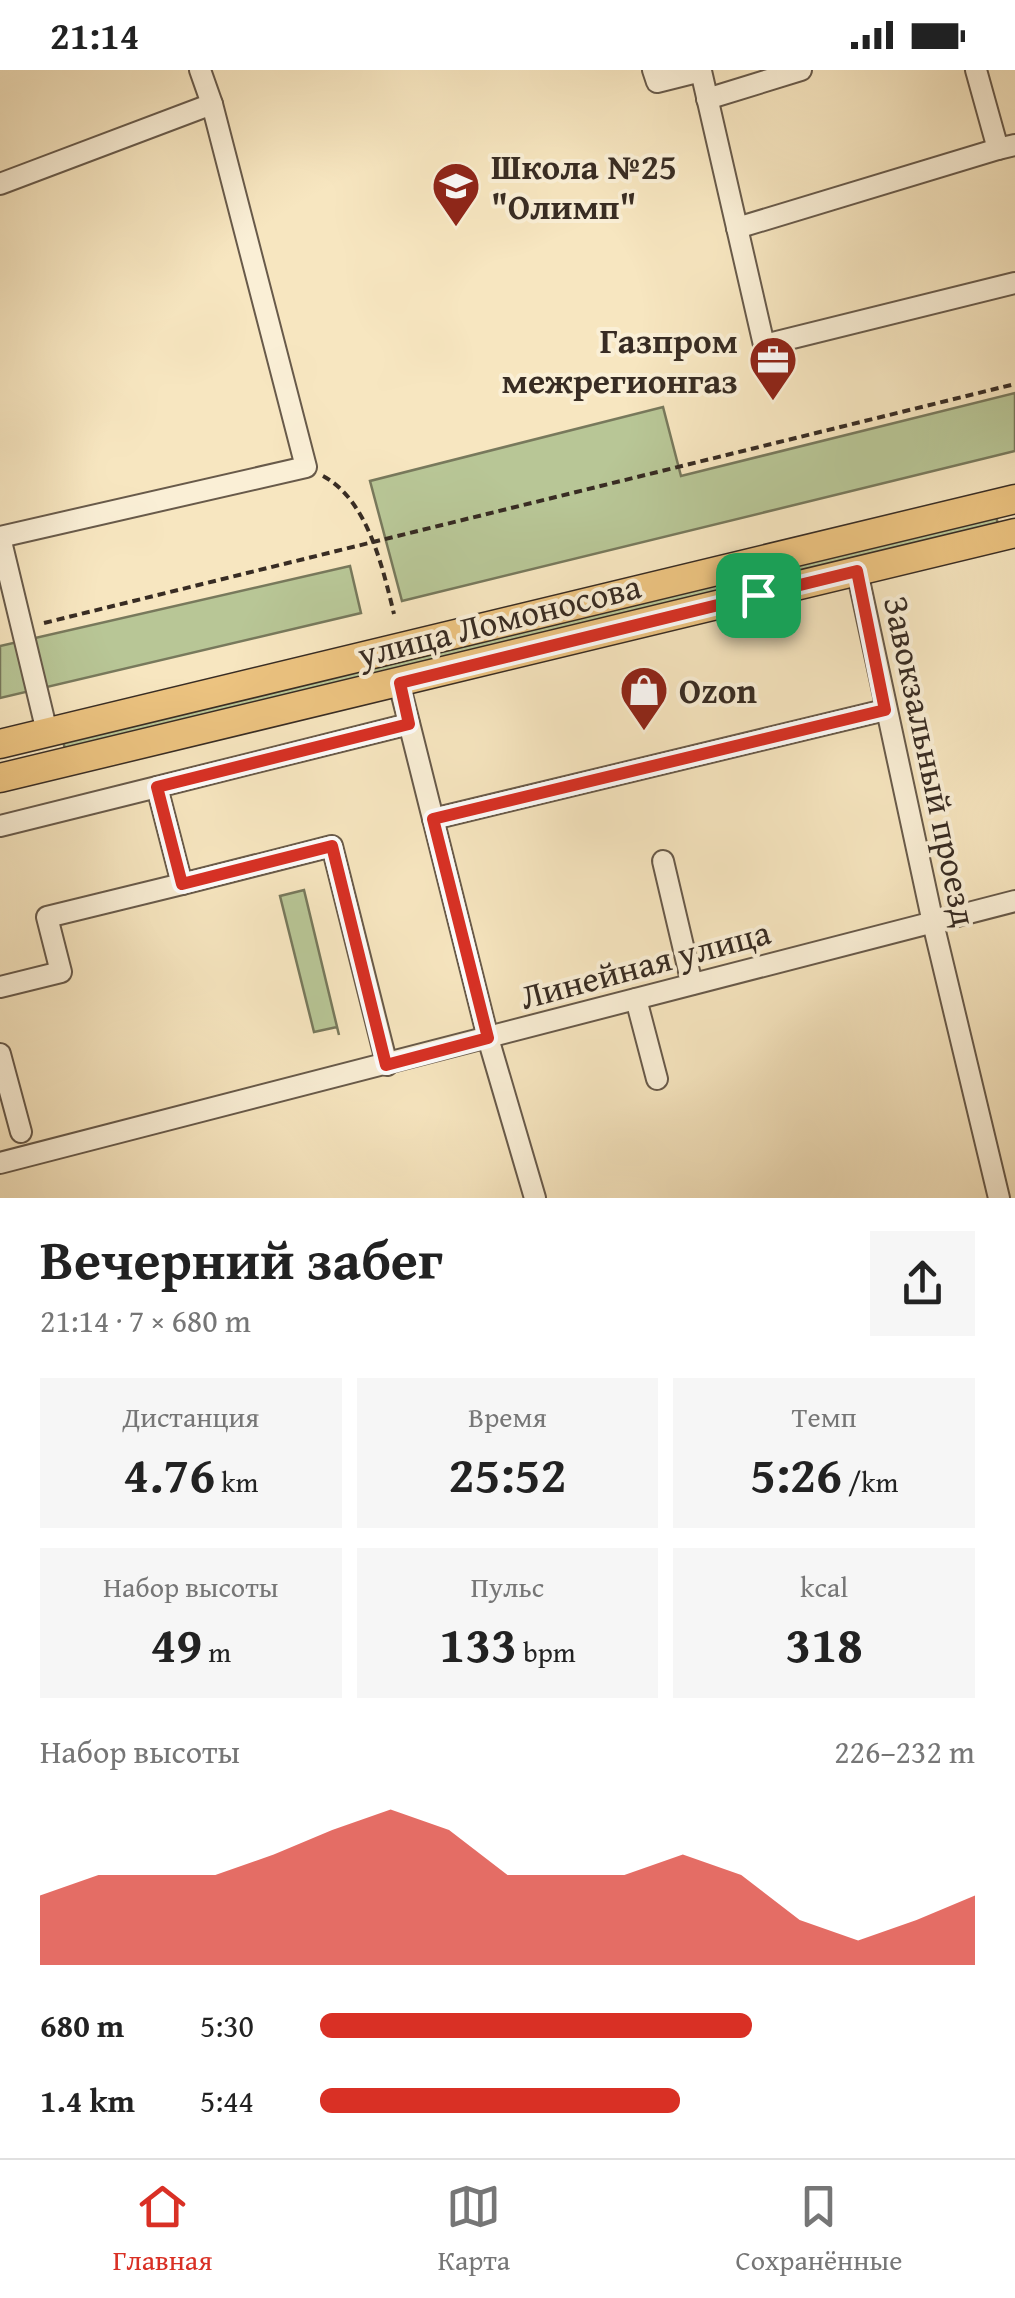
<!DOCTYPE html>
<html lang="ru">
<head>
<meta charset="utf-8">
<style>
  :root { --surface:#fff; --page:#f6f6f6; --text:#222; --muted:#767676; --line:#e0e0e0; --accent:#d93025 }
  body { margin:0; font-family:"Gentium Book Plus",serif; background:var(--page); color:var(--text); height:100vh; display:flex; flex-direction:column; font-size:38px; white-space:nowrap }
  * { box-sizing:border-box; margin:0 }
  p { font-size:32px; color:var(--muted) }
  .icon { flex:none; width:55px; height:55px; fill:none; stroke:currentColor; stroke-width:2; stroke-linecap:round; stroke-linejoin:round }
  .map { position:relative; height:1128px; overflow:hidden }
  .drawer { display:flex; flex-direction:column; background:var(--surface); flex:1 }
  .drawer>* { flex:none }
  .pin { position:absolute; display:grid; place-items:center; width:85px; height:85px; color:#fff; margin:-42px; border-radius:20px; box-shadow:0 5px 15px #0006 }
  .round { display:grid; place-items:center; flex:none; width:105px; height:105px; border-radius:0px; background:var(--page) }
  .summary { display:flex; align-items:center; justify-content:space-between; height:170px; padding:0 40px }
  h1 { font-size:55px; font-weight:600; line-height:75px }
  .stats { display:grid; grid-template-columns:repeat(3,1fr); gap:15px; height:170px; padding:10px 40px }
  .stats div { display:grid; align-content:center; border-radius:0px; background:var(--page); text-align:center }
  .stats b { font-size:50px; font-weight:600 }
  .stats small { font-size:28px; font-weight:400 }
  .stats p { font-size:28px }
  .chart { height:280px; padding:20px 40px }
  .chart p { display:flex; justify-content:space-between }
  .chart svg { width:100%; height:180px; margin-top:10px; fill:var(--accent); opacity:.7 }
  ul { padding:0 40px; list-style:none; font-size:32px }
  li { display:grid; grid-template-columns:160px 120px 1fr; align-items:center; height:75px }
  li i { height:25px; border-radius:12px; background:var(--accent) }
  .status { display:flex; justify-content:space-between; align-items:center; height:70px; padding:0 50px; background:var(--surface); direction:ltr }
  .status svg { height:28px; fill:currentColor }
  .tabs { display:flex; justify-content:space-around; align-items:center; height:140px; border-top:2px solid var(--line); background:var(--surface); font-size:28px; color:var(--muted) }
  .tabs a { display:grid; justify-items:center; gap:5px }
  .tabs .active { color:var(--accent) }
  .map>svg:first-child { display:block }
  .green { fill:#b8c696; stroke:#78795c; stroke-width:2.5 }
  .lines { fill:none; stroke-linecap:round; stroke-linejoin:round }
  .minor-casing { stroke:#685a4a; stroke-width:24 }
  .major-casing { stroke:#382c23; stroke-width:31 }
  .path { stroke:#382c23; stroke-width:4; stroke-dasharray:8 5; stroke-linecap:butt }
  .minor { stroke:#faefd6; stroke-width:20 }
  .major { stroke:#ecc380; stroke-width:28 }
  .route-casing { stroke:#fff; stroke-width:20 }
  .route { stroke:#d93025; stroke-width:12 }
  .labels { text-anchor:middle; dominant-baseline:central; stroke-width:8; stroke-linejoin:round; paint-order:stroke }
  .poi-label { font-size:35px; font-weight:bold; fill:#382c23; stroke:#faefd6; text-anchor:start }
  .street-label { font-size:35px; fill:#382c23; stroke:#faefd6 }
</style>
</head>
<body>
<div class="status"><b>21:14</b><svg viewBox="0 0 49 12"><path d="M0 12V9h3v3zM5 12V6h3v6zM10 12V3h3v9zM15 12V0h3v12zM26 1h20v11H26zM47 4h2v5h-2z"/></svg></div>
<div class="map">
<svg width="1015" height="1128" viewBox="0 0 1015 1128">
  <rect width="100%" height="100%" fill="#f7e6c0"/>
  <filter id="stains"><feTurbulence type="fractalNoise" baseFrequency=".002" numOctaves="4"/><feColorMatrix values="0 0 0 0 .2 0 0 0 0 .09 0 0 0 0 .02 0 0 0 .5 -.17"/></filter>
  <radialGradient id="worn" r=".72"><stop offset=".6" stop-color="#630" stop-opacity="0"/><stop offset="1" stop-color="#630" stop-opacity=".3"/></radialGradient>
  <!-- green -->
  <g class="green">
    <path d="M1015,323V381L402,531L370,411L663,337L681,406Z"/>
    <path d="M996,445L998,455L65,680L63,670Z"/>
    <path d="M350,496L361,543L0,628V576Z"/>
    <path d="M304,820L339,965L337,957L314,962L280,826Z"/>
  </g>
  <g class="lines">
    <!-- minor casing -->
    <g class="minor-casing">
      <g id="minor">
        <path d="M653,0L657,12L701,1L764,275L1015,213"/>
        <path d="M976,0L998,79L1015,75"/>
        <path d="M707,29L801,0"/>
        <path d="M0,114L212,34L200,0"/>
        <path d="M737,158L998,79"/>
        <path d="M0,467L306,397L212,34"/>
        <path d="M0,467L47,662"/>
        <path d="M857,501L933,853L999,1128"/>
        <path d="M399,613L488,968L535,1128"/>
        <path d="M433,749L885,640"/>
        <path d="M0,756L157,717"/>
        <path d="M663,791L692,914"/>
        <path d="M0,917L61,902L47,847L182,814"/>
        <path d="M636,929L657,1009"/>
        <path d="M0,984L21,1062"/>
        <path d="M387,995L332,776L182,814L157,717L409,654"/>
        <path d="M0,1093L1015,831"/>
      </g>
    </g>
    <!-- major casing -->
    <g class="major-casing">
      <g id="major">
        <path d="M0,674L1015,429"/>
        <path d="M0,708L1015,463"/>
      </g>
    </g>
    <!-- path -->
    <g class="path">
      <path d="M323,406C368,430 383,499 394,544"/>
      <path d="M44,553L1015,314"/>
    </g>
    <!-- minor -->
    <use href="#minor" class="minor"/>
    <!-- major -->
    <use href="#major" class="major"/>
  </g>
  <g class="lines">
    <!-- route casing -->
    <g class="route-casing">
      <path id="route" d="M857,501L885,640L433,749L488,968L386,995L332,776L182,814L157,717L409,654L400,613Z"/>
    </g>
    <!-- route -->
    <use href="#route" class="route"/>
  </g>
  <!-- icons -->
  <defs>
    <g id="school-pin" transform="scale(2.5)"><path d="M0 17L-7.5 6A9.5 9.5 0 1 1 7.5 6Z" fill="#8f2418" stroke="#faefd6"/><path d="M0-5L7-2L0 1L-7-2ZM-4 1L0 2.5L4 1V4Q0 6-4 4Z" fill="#fff"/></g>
    <g id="office-pin" transform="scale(2.5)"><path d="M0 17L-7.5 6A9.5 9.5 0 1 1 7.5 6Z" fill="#8f2418" stroke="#faefd6"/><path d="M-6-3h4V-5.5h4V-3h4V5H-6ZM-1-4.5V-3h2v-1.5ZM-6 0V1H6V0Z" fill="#fff"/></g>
    <g id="shop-pin" transform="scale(2.5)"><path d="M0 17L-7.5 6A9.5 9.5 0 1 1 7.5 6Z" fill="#8f2418" stroke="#faefd6"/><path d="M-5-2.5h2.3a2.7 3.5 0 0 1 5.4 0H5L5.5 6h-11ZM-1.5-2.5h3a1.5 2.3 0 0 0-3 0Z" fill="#fff"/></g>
  </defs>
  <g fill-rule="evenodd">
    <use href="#school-pin" x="456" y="116"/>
    <use href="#office-pin" x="773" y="290"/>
    <use href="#shop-pin" x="644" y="620"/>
  </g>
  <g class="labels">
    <!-- poi labels -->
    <g class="poi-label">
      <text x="491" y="96">Школа №25<tspan x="491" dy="40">"Олимп"</tspan></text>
      <text x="738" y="270" text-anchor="end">Газпром<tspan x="738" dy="40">межрегионгаз</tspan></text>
      <text x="679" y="620">Ozon</text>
    </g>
    <!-- street labels -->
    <g class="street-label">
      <text transform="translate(499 550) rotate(-14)">улица Ломоносова</text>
      <text transform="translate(931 691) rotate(78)">Завокзальный проезд</text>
      <text transform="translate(645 894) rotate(-15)">Линейная улица</text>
    </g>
  </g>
  <rect width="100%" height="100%" filter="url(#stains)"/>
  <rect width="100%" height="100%" fill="url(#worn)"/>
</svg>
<div class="pin" style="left:758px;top:525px;background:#1e9e55"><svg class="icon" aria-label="arrive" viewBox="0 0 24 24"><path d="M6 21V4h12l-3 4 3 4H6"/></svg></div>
</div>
<section class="drawer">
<div class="summary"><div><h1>Вечерний забег</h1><p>21:14 · 7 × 680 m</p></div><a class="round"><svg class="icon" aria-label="share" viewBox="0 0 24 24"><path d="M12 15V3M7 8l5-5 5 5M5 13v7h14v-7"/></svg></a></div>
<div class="stats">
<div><p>Дистанция</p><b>4.76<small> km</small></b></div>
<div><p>Время</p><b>25:52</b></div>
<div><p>Темп</p><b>5:26<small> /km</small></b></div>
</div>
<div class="stats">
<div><p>Набор высоты</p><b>49<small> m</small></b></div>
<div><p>Пульс</p><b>133<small> bpm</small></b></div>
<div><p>kcal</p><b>318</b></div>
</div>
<div class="chart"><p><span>Набор высоты</span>226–232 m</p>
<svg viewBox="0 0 160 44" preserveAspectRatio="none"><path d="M0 44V27L10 22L20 22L30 22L40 17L50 11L60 6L70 11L80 22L90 22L100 22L110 17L120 22L130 33L140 38L150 33L160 27V44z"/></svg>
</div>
<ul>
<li><b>680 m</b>5:30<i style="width:66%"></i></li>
<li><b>1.4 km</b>5:44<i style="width:55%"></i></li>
</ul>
</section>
<nav class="tabs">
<a class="active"><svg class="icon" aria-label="home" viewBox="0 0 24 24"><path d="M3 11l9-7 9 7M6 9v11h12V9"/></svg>Главная</a>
<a><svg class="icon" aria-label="map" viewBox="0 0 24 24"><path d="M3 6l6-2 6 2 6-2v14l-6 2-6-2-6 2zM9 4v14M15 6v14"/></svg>Карта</a>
<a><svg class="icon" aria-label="saved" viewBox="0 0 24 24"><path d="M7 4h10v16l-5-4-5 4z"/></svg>Сохранённые</a>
</nav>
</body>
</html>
